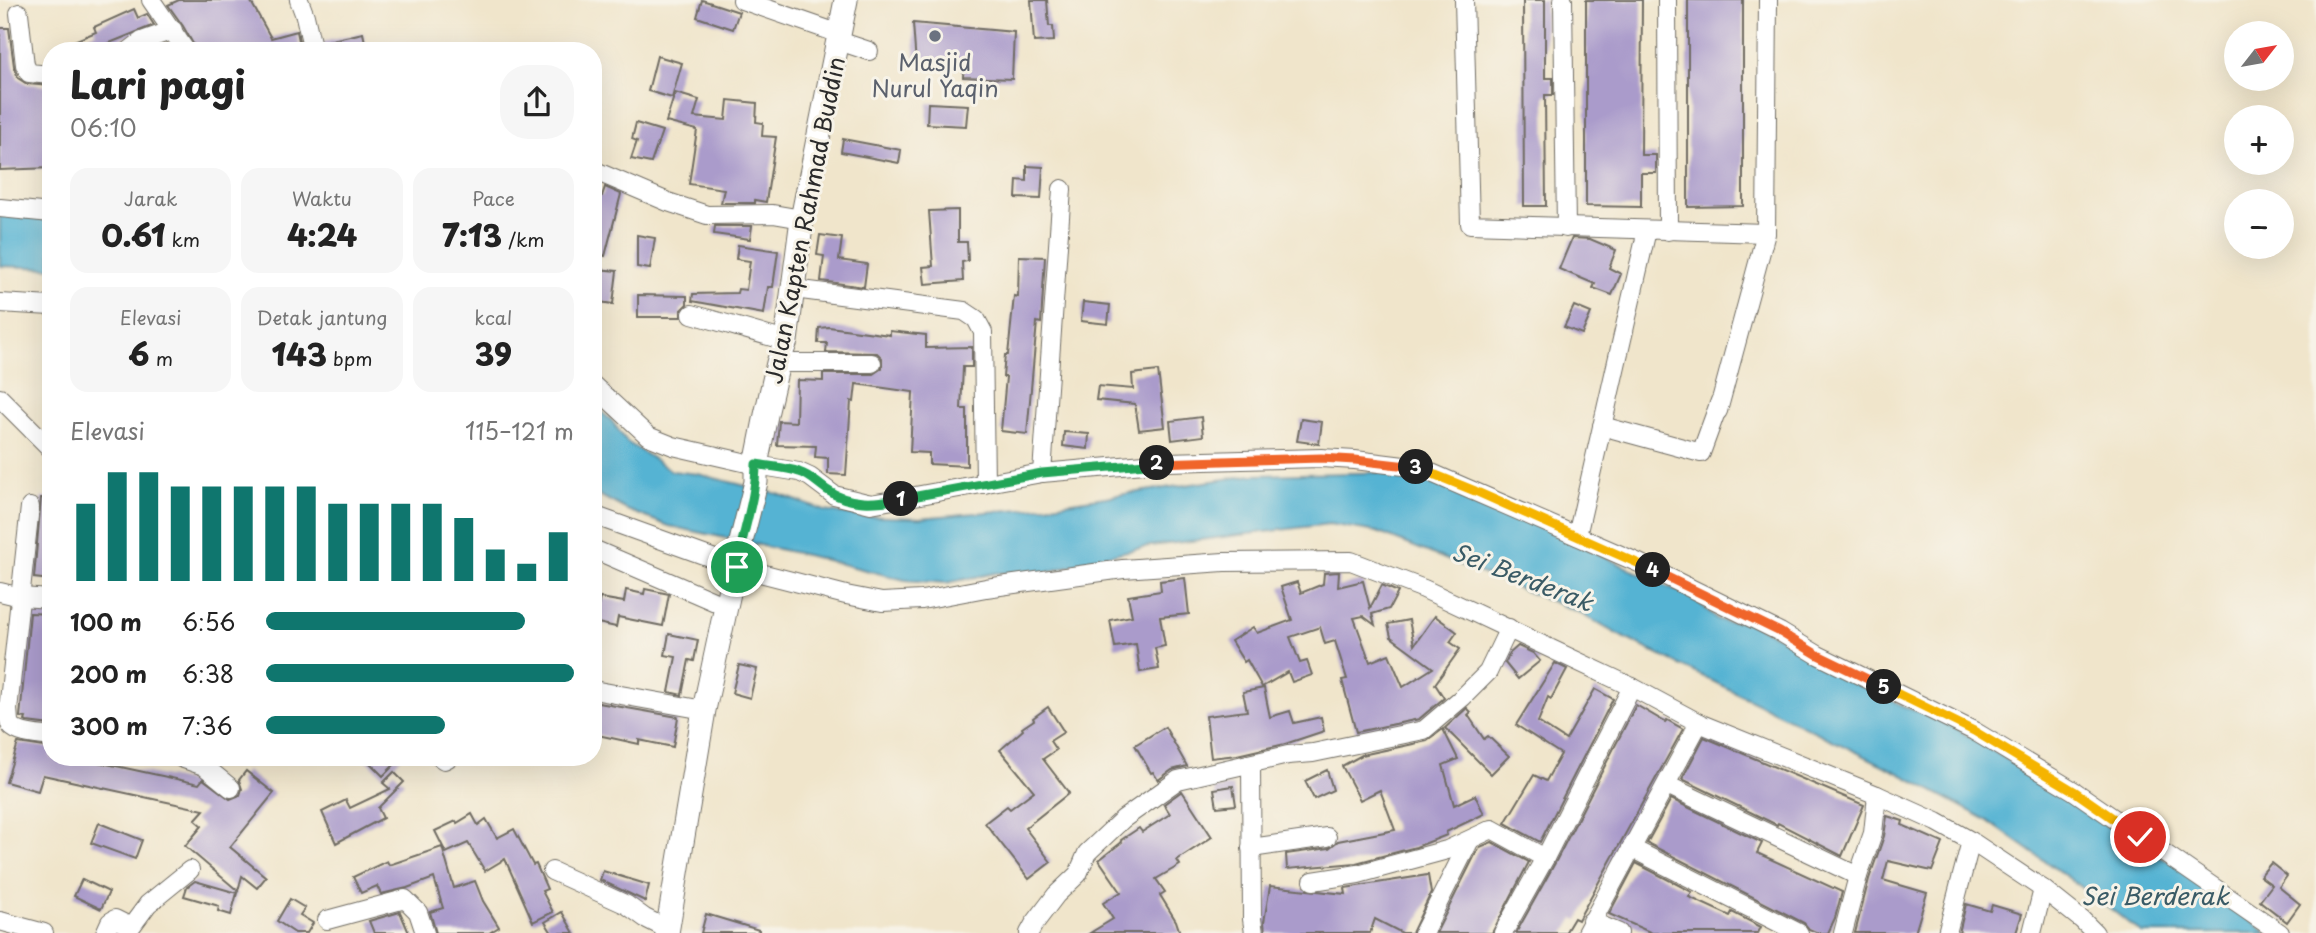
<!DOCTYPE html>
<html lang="id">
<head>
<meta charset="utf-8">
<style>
  :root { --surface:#fff; --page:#f6f6f6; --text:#222; --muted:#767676; --accent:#0f766e }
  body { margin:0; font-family:"Playpen Sans",sans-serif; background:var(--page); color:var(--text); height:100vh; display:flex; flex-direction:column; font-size:26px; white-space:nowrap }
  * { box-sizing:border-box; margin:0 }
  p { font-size:23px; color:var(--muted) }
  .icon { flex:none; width:38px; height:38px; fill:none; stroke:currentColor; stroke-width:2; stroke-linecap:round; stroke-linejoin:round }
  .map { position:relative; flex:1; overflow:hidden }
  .drawer { position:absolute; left:42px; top:42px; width:560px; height:724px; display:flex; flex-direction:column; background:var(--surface); border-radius:28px; box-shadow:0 7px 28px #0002 }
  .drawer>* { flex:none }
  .needle { width:46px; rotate:59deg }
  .tools { position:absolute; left:2224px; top:21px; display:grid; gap:14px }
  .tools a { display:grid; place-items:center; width:70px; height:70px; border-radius:50%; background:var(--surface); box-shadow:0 7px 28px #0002; font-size:35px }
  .pin { position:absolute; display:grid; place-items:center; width:60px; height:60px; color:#fff; margin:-30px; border:4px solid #fff; border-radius:50%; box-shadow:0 2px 7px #0007 }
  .km { position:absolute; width:35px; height:35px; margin:-18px; border-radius:50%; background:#222; color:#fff; font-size:19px; line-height:35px; text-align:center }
  .round { display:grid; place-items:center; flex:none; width:74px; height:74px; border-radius:28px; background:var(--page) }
  .head { display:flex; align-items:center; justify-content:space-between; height:119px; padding:0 28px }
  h1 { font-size:38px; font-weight:800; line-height:52px }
  .figures { display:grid; grid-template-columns:repeat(3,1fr); gap:10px; height:119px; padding:7px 28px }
  .figures div { display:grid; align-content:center; border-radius:18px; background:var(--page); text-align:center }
  .figures b { font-size:30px; font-weight:800 }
  .figures small { font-size:19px; font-weight:400 }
  .figures p { font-size:19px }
  .chart { height:196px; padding:14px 28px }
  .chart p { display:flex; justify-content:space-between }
  .chart svg { width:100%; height:126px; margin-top:7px; stroke:var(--accent); stroke-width:6 }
  ul { padding:0 28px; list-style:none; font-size:23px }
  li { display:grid; grid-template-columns:112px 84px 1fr; align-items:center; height:52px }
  li i { height:18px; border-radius:9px; background:var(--accent) }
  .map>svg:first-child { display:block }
  .water { fill:#55b3d3; stroke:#406f7f; stroke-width:2 }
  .building { fill:#aa9bcb }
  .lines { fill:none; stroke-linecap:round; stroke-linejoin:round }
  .minor-casing { stroke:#706c63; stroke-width:20 }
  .major-casing { stroke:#706c63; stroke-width:25 }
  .minor { stroke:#fff; stroke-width:18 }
  .major { stroke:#fff; stroke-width:23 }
  .split-1-casing { stroke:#fff; stroke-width:14 }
  .split-2-casing { stroke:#fff; stroke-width:14 }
  .split-3-casing { stroke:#fff; stroke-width:14 }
  .split-4-casing { stroke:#fff; stroke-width:14 }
  .split-5-casing { stroke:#fff; stroke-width:14 }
  .split-6-casing { stroke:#fff; stroke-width:14 }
  .split-1 { stroke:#22a559; stroke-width:9 }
  .split-2 { stroke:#22a559; stroke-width:9 }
  .split-3 { stroke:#f0652b; stroke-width:9 }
  .split-4 { stroke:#f5b400; stroke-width:9 }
  .split-5 { stroke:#f0652b; stroke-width:9 }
  .split-6 { stroke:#f5b400; stroke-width:9 }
  .worship-dot { fill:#6b7280; stroke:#f7f3e8; stroke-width:2.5 }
  .labels { text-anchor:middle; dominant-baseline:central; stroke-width:6; stroke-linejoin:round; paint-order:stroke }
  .worship-label { font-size:23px; fill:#5b616d; stroke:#f7f3e8 }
  .street-label { font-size:23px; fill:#2b2b2b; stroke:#f7f3e8 }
  .water-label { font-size:24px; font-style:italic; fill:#3a5b66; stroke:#f7f3e8 }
</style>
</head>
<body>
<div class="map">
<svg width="2316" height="933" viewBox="0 0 2316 933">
  <rect width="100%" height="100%" fill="#f7f3e8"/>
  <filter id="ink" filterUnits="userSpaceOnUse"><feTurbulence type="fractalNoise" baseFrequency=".0143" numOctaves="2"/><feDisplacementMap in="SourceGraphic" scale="14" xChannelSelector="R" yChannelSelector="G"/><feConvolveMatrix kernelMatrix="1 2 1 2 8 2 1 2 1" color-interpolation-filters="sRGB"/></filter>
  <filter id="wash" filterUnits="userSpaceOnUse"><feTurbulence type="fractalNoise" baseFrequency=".00686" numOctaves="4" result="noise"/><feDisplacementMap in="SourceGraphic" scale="28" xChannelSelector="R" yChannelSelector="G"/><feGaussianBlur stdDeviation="1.57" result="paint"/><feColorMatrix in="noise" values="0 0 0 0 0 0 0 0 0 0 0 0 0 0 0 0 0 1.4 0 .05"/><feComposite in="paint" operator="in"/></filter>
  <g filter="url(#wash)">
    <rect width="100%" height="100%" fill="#f0e5cb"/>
    <!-- water -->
    <g class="water">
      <path d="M0,214L51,218V268L0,266Z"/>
      <path d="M593,405L611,420L627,442L672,471L698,474L778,494L825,511L856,516L920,518L1032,508L1252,475L1402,472L1415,474L1432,483L1463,493L1595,552L1663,585L1691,595L1717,619L1726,622L1746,621L1859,675L1903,707L1939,718L2055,789L2125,839L2141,849L2174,863L2267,933H2142L2090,893L1985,819L1899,773L1617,634L1576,611L1377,532L1329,524L1150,546L1100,557L1049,572L996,573L946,583L905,580L806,555L669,526L627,510L593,492Z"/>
    </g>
    <g id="blocks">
      <!-- building -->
      <g class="building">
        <path d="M179,0H250L271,38L297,31L301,51H197L183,26L168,5Z"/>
        <path d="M702,0L739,12L733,29L697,17Z"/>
        <path d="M1031,0H1047L1049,26H1053L1054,41L1034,42Z"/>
        <path d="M1523,0H1545V78H1553V95H1545L1546,206H1524Z"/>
        <path d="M1586,0H1642L1641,155H1656V173H1641V207L1586,206Z"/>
        <path d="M1688,0H1743V206L1688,207Z"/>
        <path d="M134,9L138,18L147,14L154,25L90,51H50L96,32L94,27Z"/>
        <path d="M913,23L1014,32L1012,79L963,77L964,61L916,65Z"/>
        <path d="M0,28H9L14,66L18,78L27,84L51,86V168L0,170Z"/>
        <path d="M363,33L367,51H324L323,42Z"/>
        <path d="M657,56L682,63L672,98L648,91Z"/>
        <path d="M675,93L699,100L694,117L726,120L728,100L757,103L756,122L763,123L762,136L776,137L766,202L755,200V203H721L724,189L689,184L697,130L666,122Z"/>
        <path d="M928,103L968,105L966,126L927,124Z"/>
        <path d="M636,123L662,131L651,163L631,159L637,141L632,139Z"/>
        <path d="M843,139L901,150L899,163L841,152Z"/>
        <path d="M1027,166L1043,167L1041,199L1016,198L1017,180L1027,181Z"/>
        <path d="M605,187L621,194L605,256L593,253V192L602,196Z"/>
        <path d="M958,210V242H967L968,261L962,262L963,281L925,284L923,267L933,266L929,211Z"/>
        <path d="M715,226H752L750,239L714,234Z"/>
        <path d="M637,235L655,238L650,269L637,267Z"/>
        <path d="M820,235L842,238L839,260L867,264L864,287L821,281L824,256L817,255Z"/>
        <path d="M1572,238L1590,239L1616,250L1609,268L1621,274L1612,295L1593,288L1595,284L1559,269Z"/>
        <path d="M738,245L778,251L773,287H768L764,314L692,301L693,294L737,293L738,289L746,290L750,261L736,259Z"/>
        <path d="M1019,256L1045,257L1041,323L1037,322L1027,434L1001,431L1006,377H1003L1005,355H1008L1014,296L1018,297Z"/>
        <path d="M597,269L617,271L613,304L593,301Z"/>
        <path d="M638,295L687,296V304L681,310V317H638Z"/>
        <path d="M1083,302L1110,305L1108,324L1081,321Z"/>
        <path d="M1574,306L1591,313L1582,334L1564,327Z"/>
        <path d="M829,327L890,335V331L926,335V348L972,347V367H963L961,409H967V466L929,464V453L910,452L913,392L856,384L854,402L851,401L846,475L828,474V458L815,457L816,446L777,445L779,421L796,422L797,380L823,381V374H873L882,368V358L877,353L826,352L827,343H818L819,328Z"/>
        <path d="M1158,371L1165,427L1139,430L1135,404L1096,400L1098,386L1133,389L1132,374Z"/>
        <path d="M1201,417L1203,436L1172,440L1170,421Z"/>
        <path d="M1301,419L1322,422L1319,444L1297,441Z"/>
        <path d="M1064,432L1089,434L1088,449L1063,446Z"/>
        <path d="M41,498H51V580L34,578Z"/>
        <path d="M1339,572L1338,587L1363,581L1370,608L1382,585L1398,592L1389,609L1372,614L1375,625L1363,616L1354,618L1370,662L1389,654L1403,687L1433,668L1391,637L1388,624L1409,620L1414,645L1435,616L1457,632L1450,642L1460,649L1435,684L1444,698L1419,719L1356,732L1342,680L1347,679L1335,641L1325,644L1320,627L1290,637L1300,663L1307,661L1312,675L1292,682L1288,672L1262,687L1247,660L1244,662L1231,641L1253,627L1257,633L1292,620L1281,587L1297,582L1301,593L1323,584L1324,573Z"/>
        <path d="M1185,578L1189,614L1160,617L1165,646L1155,648L1159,669L1140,672L1136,644L1115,647L1110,620L1132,616L1128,596L1161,591L1160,581Z"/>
        <path d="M645,589L669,594L663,626L618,617L616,627L593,622V606L598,607L600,598L624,602L626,590L644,594Z"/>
        <path d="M30,613L49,614V625L51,626V725L27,722L25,721L26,718L20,717Z"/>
        <path d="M669,634L698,640L694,661L689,660L682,695L669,692L676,657L665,655Z"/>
        <path d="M1518,646L1533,653L1540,661L1518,679L1505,663L1510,653Z"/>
        <path d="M1555,663L1567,669L1551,699L1548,697L1538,722L1566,740L1595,689L1613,699L1540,842L1505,823L1534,775L1546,781L1561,754L1516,725Z"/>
        <path d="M739,665L757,669L750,698L732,693Z"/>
        <path d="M1264,688L1270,717L1290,711L1294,723L1321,717L1324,731L1285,744L1237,755L1211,758L1206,716L1247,711L1243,692Z"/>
        <path d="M593,702L678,717L673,747L639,740V744L593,734Z"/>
        <path d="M1636,705L1665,722L1667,720L1683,729L1578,920L1574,918L1565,933H1516L1555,863Z"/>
        <path d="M1048,707L1064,732L1050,741L1056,750L1043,759L1069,793L1025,828L1051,862L1029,879L985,823L1007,806L1010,809L1034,791L1000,750L1023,730L1022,728L1034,720L1033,718Z"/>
        <path d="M1467,708L1471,712L1468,715L1484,739L1488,736L1509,756L1491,774L1445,728Z"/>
        <path d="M1165,727L1187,766L1172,770L1158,780L1153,772L1151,773L1135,745Z"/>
        <path d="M1443,729L1458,759L1443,765L1454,805L1475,795L1484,814L1446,832L1447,835L1416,847L1356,863L1287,869L1286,854L1329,848L1338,841L1395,830L1380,790L1360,800L1342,766L1362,755L1427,741Z"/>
        <path d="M1704,737L1864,805L1842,856L1778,823L1777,825L1682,779Z"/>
        <path d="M18,743L51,748V758H79L199,784L203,779L230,799L240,795L242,789L239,780L246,771L274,793L230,847L266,877L257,888L242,876L238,891L185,846L202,826L195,820L204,810L43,775L38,791L6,782Z"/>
        <path d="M365,758H401L383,776Z"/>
        <path d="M1327,770L1333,790L1314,799L1305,781Z"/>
        <path d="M394,772L404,782L378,808L383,818L336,843L322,812L346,800L350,808L390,789L383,783Z"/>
        <path d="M1233,786L1236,805L1217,807L1214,789Z"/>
        <path d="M1182,791L1212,837L1177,860L1180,865L1156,879L1165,892L1160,895L1176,921L1180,933H1090L1113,919L1103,903L1121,892L1099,860L1122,842L1121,840L1139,828L1142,832L1170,814L1164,804Z"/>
        <path d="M1671,799L1762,843L1757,853L1842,892L1835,918L1828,933H1818L1809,929L1804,923L1647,843Z"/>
        <path d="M472,814L478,825L486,819L497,838L514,829L533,865L536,864L547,889L542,891L553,912L533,922L505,859L485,871L468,843L446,853L435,831L456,821L457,823Z"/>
        <path d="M1887,816L1903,821L1902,825L1943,843L1932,871L1888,861L1883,880L1927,893L1915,933H1855L1869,879L1884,836Z"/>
        <path d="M99,823L142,840L135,859L91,843Z"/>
        <path d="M1492,842L1529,862L1492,933H1436L1476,853L1480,847Z"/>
        <path d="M442,847L454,888L475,881L483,901L499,927L489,933H436L430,912L443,908L434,878L407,888L381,894L377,886L361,893L353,877L387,861L389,865Z"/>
        <path d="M1636,863L1692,892L1689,897L1730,916L1732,912L1761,927L1758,933H1652L1609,914Z"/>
        <path d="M2271,863L2287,876L2279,887L2300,904L2287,922L2260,901L2272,885L2260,876Z"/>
        <path d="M603,871L649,885L645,901L600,880Z"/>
        <path d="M1428,875L1431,893L1412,933H1402L1375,919L1370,933H1265L1264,922L1270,886L1346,894L1345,888Z"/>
        <path d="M82,879L109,892L101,909L74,896Z"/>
        <path d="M195,881L237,893L231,915L218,911L219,906L184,896L187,887Z"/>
        <path d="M290,899L305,908L300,915L313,923L307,933H295L277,921Z"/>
        <path d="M1966,904L1990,911L1992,905L2022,914L2016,933H1959Z"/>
        <path d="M400,912L409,933H374L369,921Z"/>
        <path d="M562,912L574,933H552L545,922Z"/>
        <path d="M706,914L759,930V933H701Z"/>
      </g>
    </g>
  </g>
  <g filter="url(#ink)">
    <use href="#blocks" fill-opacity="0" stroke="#706c63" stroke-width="2"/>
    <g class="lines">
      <!-- minor casing -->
      <g class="minor-casing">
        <g id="minor">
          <path d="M151,0L186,51"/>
          <path d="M299,0L305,16L313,51"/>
          <path d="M742,0L840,34"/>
          <path d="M1464,0L1470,224L1766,233"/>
          <path d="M1563,0L1566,228"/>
          <path d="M1667,0L1668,231"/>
          <path d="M19,13L25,65L29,73L51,75"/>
          <path d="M839,41L869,51"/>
          <path d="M129,51L142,41L173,30"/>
          <path d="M593,170L668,202L707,215L773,214L802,219"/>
          <path d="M0,208L51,213"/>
          <path d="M794,289L964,311L976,319L983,332L985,484"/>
          <path d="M0,303L51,306"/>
          <path d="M692,314L786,341"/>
          <path d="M778,363H872"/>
          <path d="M593,385L648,436L673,446L756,465L799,472L810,477L834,495L871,504L1042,473L1167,462L1321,458L1355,460L1420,468L1639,563L1780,632L1818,655L1974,731L2074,791L2280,933"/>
          <path d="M0,398L51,449"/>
          <path d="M1718,411L1766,233L1768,0"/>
          <path d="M1602,426L1701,453L1720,401"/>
          <path d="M1042,473L1062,189"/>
          <path d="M30,507L8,710C9,715 8,723 11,726C19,735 40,735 51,737"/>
          <path d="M593,515L737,567L846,595L882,602L922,600L986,588L1123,569L1224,562L1351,561L1424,589L1632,687L1699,723L1877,795L1937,822L1971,841L2043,889L2082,920L2095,933"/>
          <path d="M1577,536L1647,230"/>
          <path d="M593,549L727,607"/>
          <path d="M0,592L21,597L51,599"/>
          <path d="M593,690L704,710"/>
          <path d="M181,758L204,766L231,788"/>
          <path d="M441,758L444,760L448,758"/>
          <path d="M1251,764L1252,919L1254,933"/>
          <path d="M1667,785L1858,876"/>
          <path d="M1251,848L1327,837"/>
          <path d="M1631,848L1799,933"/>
          <path d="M552,871L627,905L645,918L667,929"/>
          <path d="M1313,881L1358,874L1447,850L1492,829L1545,858"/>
          <path d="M327,920L405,899L418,912L425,933"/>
          <path d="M0,921L44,933"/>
          <path d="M1591,921L1619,933"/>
          <path d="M105,933L110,922L115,919L131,927L148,904L190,870"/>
          <path d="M1029,933L1034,924L1056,895L1078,874L1087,853L1123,819L1178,780L1288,755L1313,753L1424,730L1463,697L1488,672L1509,628"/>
          <path d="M1423,933L1470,840"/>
          <path d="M1503,933L1545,858L1632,687"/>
          <path d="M1586,933L1699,723"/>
          <path d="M1843,933L1858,876L1873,833L1877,795"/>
          <path d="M1947,933L1971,841"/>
          <path d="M2032,933L2043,889"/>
        </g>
      </g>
      <!-- major casing -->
      <g class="major-casing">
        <path id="major" d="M667,933L704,710L730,588L737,567L741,542L756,482V465L766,415L778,363L786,341L802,219L846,0"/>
      </g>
      <!-- minor -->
      <use href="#minor" class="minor"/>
      <!-- major -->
      <use href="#major" class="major"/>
    </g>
  </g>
  <g class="lines" filter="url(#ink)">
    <!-- split-1 casing -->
    <g class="split-1-casing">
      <path id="split-1" d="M737,567C742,533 756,499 756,464C770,467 786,467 799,472C810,475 818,484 827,490C850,506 875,503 901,499"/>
    </g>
    <!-- split-2 casing -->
    <g class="split-2-casing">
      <path id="split-2" d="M901,499L1042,473L1157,463"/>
    </g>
    <!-- split-3 casing -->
    <g class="split-3-casing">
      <path id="split-3" d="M1157,463L1321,458L1355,460L1416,467"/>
    </g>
    <!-- split-4 casing -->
    <g class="split-4-casing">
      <path id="split-4" d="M1416,467L1475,491L1653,570"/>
    </g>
    <!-- split-5 casing -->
    <g class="split-5-casing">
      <path id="split-5" d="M1653,570L1780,632L1818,655L1884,687"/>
    </g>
    <!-- split-6 casing -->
    <g class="split-6-casing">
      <path id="split-6" d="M1884,687L1974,731L2074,791L2140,837"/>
    </g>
    <!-- split-1 -->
    <use href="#split-1" class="split-1"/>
    <!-- split-2 -->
    <use href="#split-2" class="split-2"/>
    <!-- split-3 -->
    <use href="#split-3" class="split-3"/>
    <!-- split-4 -->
    <use href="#split-4" class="split-4"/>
    <!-- split-5 -->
    <use href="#split-5" class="split-5"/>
    <!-- split-6 -->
    <use href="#split-6" class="split-6"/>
  </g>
  <!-- markers -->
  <circle class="worship-dot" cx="935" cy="36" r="7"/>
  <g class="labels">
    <!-- worship labels -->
    <g class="worship-label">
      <text x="935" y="61">Masjid<tspan x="935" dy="26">Nurul Yaqin</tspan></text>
    </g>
    <!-- street labels -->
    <g class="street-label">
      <text transform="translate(804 220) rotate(-79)">Jalan Kapten Rahmad Buddin</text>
    </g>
    <!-- water labels -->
    <g class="water-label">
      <text transform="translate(1523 576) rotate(21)">Sei Berderak</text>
      <text x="2155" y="895">Sei Berderak</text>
    </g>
  </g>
</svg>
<div class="tools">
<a><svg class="needle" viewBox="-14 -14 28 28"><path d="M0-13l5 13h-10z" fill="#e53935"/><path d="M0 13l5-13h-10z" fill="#767676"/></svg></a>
<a>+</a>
<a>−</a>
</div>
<div class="pin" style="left:737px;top:567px;background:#1e9e55"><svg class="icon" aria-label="arrive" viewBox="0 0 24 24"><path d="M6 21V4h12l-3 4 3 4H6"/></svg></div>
<div class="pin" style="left:2140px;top:837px;background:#d93025"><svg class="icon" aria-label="check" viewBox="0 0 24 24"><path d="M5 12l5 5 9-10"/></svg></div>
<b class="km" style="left:901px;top:499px">1</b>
<b class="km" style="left:1157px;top:463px">2</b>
<b class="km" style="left:1416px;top:467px">3</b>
<b class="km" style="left:1653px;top:570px">4</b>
<b class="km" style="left:1884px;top:687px">5</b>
<section class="drawer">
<div class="head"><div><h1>Lari pagi</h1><p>06:10</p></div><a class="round"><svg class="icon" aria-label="share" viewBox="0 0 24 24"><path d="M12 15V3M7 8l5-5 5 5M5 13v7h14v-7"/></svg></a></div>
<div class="figures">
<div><p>Jarak</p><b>0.61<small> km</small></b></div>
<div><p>Waktu</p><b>4:24</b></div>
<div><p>Pace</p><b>7:13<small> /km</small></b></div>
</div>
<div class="figures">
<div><p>Elevasi</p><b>6<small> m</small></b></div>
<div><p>Detak jantung</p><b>143<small> bpm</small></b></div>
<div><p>kcal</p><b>39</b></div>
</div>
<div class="chart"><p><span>Elevasi</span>115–121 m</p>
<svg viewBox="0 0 160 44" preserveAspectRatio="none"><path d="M5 44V17M15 44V6M25 44V6M35 44V11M45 44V11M55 44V11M65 44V11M75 44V11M85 44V17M95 44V17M105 44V17M115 44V17M125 44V22M135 44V33M145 44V38M155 44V27"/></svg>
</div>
<ul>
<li><b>100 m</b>6:56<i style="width:84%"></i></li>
<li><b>200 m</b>6:38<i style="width:100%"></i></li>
<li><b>300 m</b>7:36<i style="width:58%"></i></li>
</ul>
</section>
</div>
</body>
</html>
